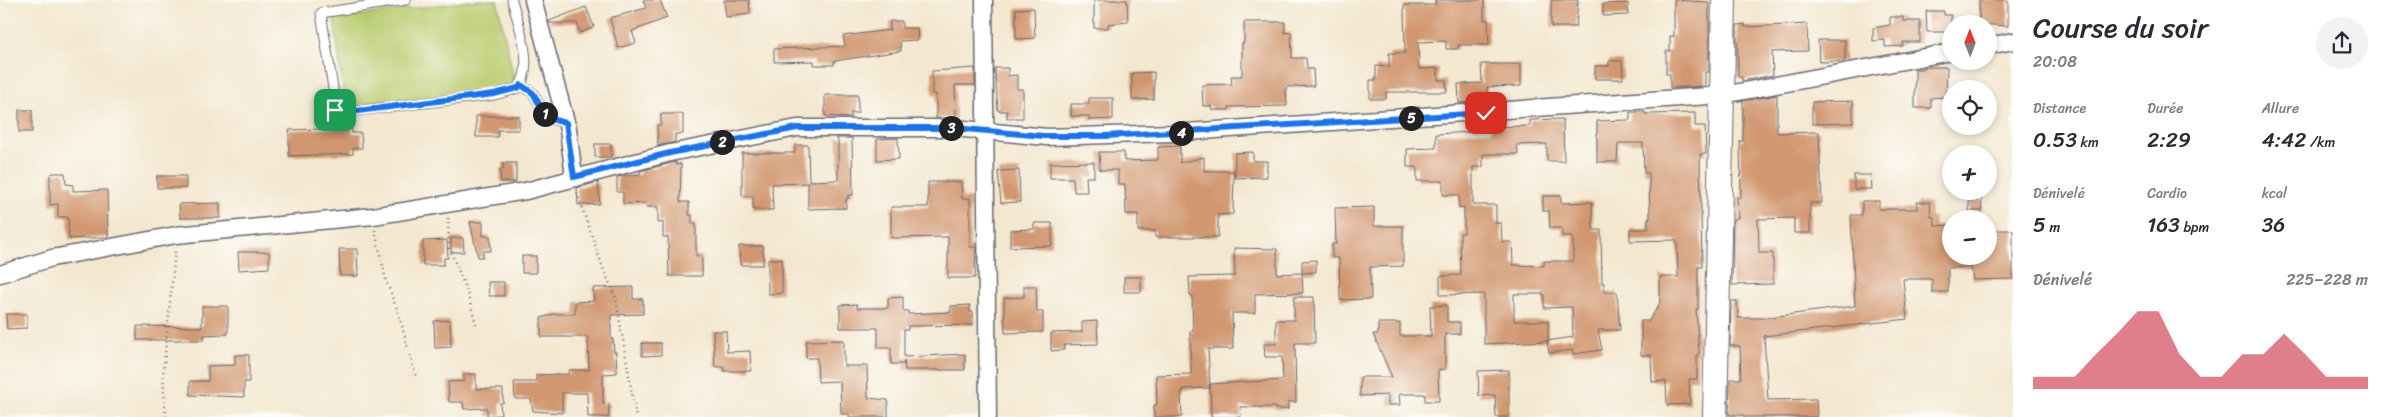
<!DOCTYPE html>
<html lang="fr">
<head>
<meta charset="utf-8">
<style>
  :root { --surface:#fff; --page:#f2f2f3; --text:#2b2b33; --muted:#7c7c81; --accent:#d1495b }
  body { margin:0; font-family:Sriracha,sans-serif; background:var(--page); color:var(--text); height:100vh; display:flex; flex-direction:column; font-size:19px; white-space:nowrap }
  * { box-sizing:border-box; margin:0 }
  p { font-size:16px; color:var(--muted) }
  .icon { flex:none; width:28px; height:28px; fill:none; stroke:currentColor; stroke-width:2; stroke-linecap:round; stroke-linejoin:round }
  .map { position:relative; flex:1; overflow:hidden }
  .side { display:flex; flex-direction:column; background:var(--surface); width:375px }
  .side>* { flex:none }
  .needle { width:32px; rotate:359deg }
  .controls { position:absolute; left:1942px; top:15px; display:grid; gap:10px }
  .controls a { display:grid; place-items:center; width:55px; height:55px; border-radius:50%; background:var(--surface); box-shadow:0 2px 8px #0003; font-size:25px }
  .pin { position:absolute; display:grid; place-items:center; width:42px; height:42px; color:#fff; margin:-21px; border-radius:10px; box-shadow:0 2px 8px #0006 }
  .km { position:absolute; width:25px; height:25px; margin:-12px; border-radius:50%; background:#222; color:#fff; font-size:14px; line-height:25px; text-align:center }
  .round { display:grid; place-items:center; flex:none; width:52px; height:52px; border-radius:26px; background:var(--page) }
  .summary { display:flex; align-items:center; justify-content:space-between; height:85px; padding:0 20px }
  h1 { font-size:28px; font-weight:600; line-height:38px }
  .stats { display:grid; grid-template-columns:repeat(3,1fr); gap:8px; height:85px; padding:5px 20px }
  .stats div { display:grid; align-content:center }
  .stats b { font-size:21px; font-weight:600 }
  .stats small { font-size:14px; font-weight:400 }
  .stats p { font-size:14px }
  .chart { height:140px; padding:10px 20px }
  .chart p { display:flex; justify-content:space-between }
  .chart svg { width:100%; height:90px; margin-top:5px; fill:var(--accent); opacity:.7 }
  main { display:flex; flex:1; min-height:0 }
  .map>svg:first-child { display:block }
  .green { fill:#b9cc70; stroke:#6e7756 }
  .building { fill:#d19770 }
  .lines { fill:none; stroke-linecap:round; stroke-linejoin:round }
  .service-casing { stroke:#6b676f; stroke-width:11 }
  .minor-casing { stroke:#6b676f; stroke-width:19 }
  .secondary-casing { stroke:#6b676f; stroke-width:26 }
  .path { stroke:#6b676f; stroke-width:2.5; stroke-dasharray:1 4; stroke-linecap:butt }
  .service { stroke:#fff; stroke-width:9 }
  .minor { stroke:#fff; stroke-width:16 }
  .secondary { stroke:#fff; stroke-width:24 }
  .route-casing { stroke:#fff; stroke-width:10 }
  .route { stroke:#1a73e8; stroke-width:6 }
</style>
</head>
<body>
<main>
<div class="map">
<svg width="2013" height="417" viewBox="0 0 2013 417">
  <rect width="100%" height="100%" fill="#fdfcf7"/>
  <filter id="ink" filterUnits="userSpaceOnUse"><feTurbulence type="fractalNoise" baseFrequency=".02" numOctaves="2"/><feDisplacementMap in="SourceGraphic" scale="10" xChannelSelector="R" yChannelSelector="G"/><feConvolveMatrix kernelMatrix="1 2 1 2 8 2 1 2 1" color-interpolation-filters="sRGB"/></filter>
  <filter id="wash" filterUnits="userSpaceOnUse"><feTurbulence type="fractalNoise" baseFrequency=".0096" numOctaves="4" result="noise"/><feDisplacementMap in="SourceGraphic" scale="20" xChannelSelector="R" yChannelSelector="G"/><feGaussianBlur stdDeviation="1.12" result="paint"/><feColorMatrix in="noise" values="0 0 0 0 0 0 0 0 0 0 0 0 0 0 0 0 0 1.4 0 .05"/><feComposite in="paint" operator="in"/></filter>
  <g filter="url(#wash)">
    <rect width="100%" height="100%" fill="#f3e7cf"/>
    <!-- green -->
    <path class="green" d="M476,0H497L515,84L469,93L345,105L334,19Z"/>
    <g id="blocks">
      <!-- building -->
      <g class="building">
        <path d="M643,0H660L667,18L632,31L636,43L618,48L610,18L646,8Z"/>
        <path d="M724,0H749L750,14L726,17Z"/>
        <path d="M1094,0H1127L1128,22L1108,24V28H1094Z"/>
        <path d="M1435,0H1484V20H1488L1489,45H1458V49H1446V41L1418,42L1419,69L1438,68V80H1446L1447,92H1386V99H1370V80H1376V66L1389,67V53H1405L1404,5H1435Z"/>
        <path d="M1551,0H1578L1576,27H1551Z"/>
        <path d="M1674,0L1709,2V72H1705V86L1670,88V74H1666V51H1670V36H1674Z"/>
        <path d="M1979,0H2008V26L1979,24Z"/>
        <path d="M1628,3V15L1603,16V4Z"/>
        <path d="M586,7L594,27L580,33L577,23H550L549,21Z"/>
        <path d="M1034,8L1035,38L1016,39V9Z"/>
        <path d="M1926,11H1944V15H1951V32H1927Z"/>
        <path d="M1890,17H1903V21H1920V42H1903V46L1885,47V40L1873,41V28L1890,25Z"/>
        <path d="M890,21H902V28H917L918,40L900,41L901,51L834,61V65H814V61L774,62V49L845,46L843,36L890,30Z"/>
        <path d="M1244,22H1285V33L1291,32L1292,58H1306L1307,69H1313L1314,86L1286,87L1287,106L1229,107V110H1212L1211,106H1203L1202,85L1232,84L1231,76H1242V43H1244Z"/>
        <path d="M1745,24V27L1807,24L1808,51L1772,52L1773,75L1742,81V77H1738L1737,25Z"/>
        <path d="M1818,40H1845V61L1819,62Z"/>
        <path d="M1609,61H1622L1623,79H1595V66H1609Z"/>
        <path d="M1481,64H1521V86L1487,87V101L1459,103L1458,84L1482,83Z"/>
        <path d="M1924,67H1947L1946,97L1931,98V108H1915V69H1923Z"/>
        <path d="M975,68V85H955L956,118H936V94H932V71Z"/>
        <path d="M995,68H1008V76L1017,75V89H1023V118H1007V111H998Z"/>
        <path d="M1154,72V99L1132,100V73Z"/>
        <path d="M825,95H858V113H851V118L825,116Z"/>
        <path d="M1777,95V133L1819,132L1822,203H1810V233H1794V218L1758,219L1759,253H1773V284L1732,285L1733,219L1738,218L1737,197H1741L1740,141H1743V101Z"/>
        <path d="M1089,98H1113V119L1089,120V116H1071V104H1089Z"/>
        <path d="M1853,101V123L1812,124V102Z"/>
        <rect x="19" y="110" width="13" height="22"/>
        <path d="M1630,112H1645V114L1695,113V126H1705L1706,154H1700L1702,267H1698V309H1696L1699,354H1697V379H1689L1690,404L1667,405L1666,381L1652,382L1651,355H1641V321H1649L1660,303V277H1678L1677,242L1675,240L1630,241V229H1648V219L1650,218L1649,173H1644L1643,143H1618L1617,162H1597V121L1630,120Z"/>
        <path d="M661,114H683V134H675V142L658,146L657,125H661Z"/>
        <path d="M476,116H519V130H498V137H476Z"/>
        <path d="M1563,119L1564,161H1547V144L1517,145L1518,154H1483V167H1473V205H1496V223H1501L1502,242H1512L1513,265L1544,266V261H1573V236H1562V228H1550L1549,211H1543V196H1561V203L1592,202L1593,230H1601L1602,283H1604V292H1617L1620,330H1598L1602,350L1573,354L1572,350L1549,353L1547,341L1573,337L1572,307L1544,308V294H1514V321H1548V341L1484,344V294L1440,295V276L1461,275L1460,233H1464V207L1459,208V195H1443V181H1417V167H1407V149L1436,148V134L1491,131V127L1530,126V120Z"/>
        <path d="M352,128V133H361L362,148H353V154L289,156V130Z"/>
        <path d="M836,138H852L853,195H848V199H846V208L808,209V183L772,184L773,210H753V196H742V153H795V145H808L809,181L838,180V140Z"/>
        <path d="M898,138L899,159L877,160V139Z"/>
        <rect x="595" y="144" width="16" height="13"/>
        <path d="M1180,146V163L1204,157V171H1234L1233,214L1218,215V237H1155V231H1138V214H1126L1125,184H1118V170H1100L1099,152H1124V161L1158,160V147Z"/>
        <path d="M1253,152V161H1267V177L1235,178V153Z"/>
        <path d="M676,162V165L681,164L680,202H689V215H692V223H696V256H702V276H669L668,237H663V222L658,223V207H646V203L623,204V192H617V177L640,174V171Z"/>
        <path d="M1094,162V177H1086L1087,192H1074L1073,178H1050V163Z"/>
        <path d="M503,163H516V182H501L500,169H503Z"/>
        <path d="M1019,170L1020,202L1001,203L998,171Z"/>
        <path d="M53,173H65L66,184L73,185V191L107,190L108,237L69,239L68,217H58V204L50,205V175Z"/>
        <path d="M1854,175H1871L1872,189H1854Z"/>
        <rect x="157" y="176" width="29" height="12"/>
        <path d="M598,182L600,204L578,205L577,188Z"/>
        <path d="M928,182H961L962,199L970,198V247H976L975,278H948V237L891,238V207H928Z"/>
        <path d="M1981,195L1982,211H1969V196Z"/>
        <path d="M1862,201H1879V209H1917V202H1930L1931,217H1934L1935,226L1950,225L1951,256H1989V230H2013V279L1973,280L1971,267L1948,268V292H1932V279H1903L1907,319L1764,336L1768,400L1816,399L1817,417H1744V415H1729L1730,379H1741L1740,346H1730L1731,301H1737L1738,318H1763L1855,306L1851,215H1862Z"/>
        <path d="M220,203V218H180L179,204Z"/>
        <path d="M1374,207V226H1403V266L1370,267L1371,299L1340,300L1339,258H1332V244H1336L1335,208Z"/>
        <path d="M470,222H483V236H490L491,251H483V257H478Z"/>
        <path d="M1034,223H1052V246L1010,247V230L1034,229Z"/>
        <path d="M451,238H463L464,252H451Z"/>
        <path d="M447,240L448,258H444V265H423V241Z"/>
        <path d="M739,246H763V265H740Z"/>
        <path d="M1234,248L1277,249V274L1302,273L1303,293L1255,294V313H1232L1233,349H1208L1210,388L1183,389V392H1181L1182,417H1154V405H1157L1156,375L1191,374L1190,331H1193L1192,295H1190L1189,277L1235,276Z"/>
        <path d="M339,249H357L358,276H340Z"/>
        <path d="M238,252H269V268L239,270Z"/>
        <rect x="522" y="256" width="14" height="17"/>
        <path d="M768,259H782V293L768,294Z"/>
        <path d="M1316,260V272L1302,273V261Z"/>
        <rect x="1124" y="277" width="17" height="15"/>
        <path d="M488,282H504V296H489Z"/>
        <path d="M1024,286H1036L1037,312H1043V332L1005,333L1004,298L1024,297Z"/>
        <path d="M633,287V299H643V314L611,315V339H613L614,352H616L617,373L603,374V404L609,403V417H588L587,393H562V413L533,411L531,399H515L514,382H536V375L569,374V370H589L588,337H541V318L554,314H575V302L594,301L593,288Z"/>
        <path d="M903,297V311H908V314L951,312V306L970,305V312H973V325L908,326V330H904V357L965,354V370H905L904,360V364H891V348H878V328H840V305L857,304V308H888V298Z"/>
        <path d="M1294,297H1314L1315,343H1295L1296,402H1288V409H1275V407H1240L1241,417H1211L1210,384L1283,380L1282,357H1265L1264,344H1276V320H1294Z"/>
        <path d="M1447,305V322H1460V334H1445V369L1438,370L1439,401H1425V394H1399L1400,405H1388V395L1360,396V377H1392L1373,334H1378V323H1400V336H1431L1430,306Z"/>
        <path d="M202,306H228V334L204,335V340H137V326L202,327Z"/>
        <path d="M6,314H27V328L7,329Z"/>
        <path d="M450,320L451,347L435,348L434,321Z"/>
        <path d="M1097,321L1098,344L1064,345V350L1051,351V333L1082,332V322Z"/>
        <path d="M713,331H726L727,352L750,351L751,371H724V367H715Z"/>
        <path d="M844,340V366H867L868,398L888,400V417H849V414H841L840,381L818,382L817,358H806V341Z"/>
        <path d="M642,343H661V355L642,356Z"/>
        <path d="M235,355H249V382H244V397L190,395V381H208V366L235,365Z"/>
        <path d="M1509,370V417H1496L1495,395L1479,396L1478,371Z"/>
        <path d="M464,374H476V389H503V403H500L501,415L487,416V408L464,409L463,402H449L448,382L464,381Z"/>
      </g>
    </g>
  </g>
  <g filter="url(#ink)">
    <use href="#blocks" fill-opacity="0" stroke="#6b676f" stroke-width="1"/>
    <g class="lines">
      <!-- service casing -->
      <g class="service-casing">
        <g id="service">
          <path d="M406,0L321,13L337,113L494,95L518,88C536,66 518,25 512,0"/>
          <path d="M521,85L533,93L547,118L566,123"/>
        </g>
      </g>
      <!-- minor casing -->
      <g class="minor-casing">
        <g id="minor">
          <path d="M533,0L568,129L574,177"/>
          <path d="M984,0L988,417"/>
          <path d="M1989,46L2013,41"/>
          <path d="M0,274L52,258L176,235L373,216L526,191L670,153L797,128H954L1047,137L1172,133L1723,95L1951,52"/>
        </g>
      </g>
      <!-- secondary casing -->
      <g class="secondary-casing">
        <path id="secondary" d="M1715,417L1724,0"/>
      </g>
      <!-- path -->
      <g class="path">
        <path d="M577,193L603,268L616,298L636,417"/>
        <path d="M448,218L449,248L466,289L476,324"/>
        <path d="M375,230L386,280L399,315L416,377"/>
        <path d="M166,417L163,375L175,251"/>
      </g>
      <!-- service -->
      <use href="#service" class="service"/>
      <!-- minor -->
      <use href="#minor" class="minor"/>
      <!-- secondary -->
      <use href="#secondary" class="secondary"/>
    </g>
  </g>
  <g class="lines" filter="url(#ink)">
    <!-- route casing -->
    <g class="route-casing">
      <path id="route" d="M335,110L337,113H341L494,94L518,88L521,85L533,93L547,118L566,123L574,177L670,153L797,128H954L1044,136H1105L1486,113"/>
    </g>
    <!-- route -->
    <use href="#route" class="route"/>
  </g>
</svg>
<div class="controls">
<a><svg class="needle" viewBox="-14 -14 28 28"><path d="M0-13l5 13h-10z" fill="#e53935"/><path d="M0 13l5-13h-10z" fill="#7c7c81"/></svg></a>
<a><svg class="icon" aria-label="locate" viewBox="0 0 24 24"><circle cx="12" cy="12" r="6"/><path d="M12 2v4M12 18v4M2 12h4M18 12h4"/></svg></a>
<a>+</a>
<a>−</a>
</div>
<div class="pin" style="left:335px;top:110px;background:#1e9e55"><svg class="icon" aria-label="arrive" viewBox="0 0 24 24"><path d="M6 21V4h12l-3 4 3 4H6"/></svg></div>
<div class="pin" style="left:1486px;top:113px;background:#d93025"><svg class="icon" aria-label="check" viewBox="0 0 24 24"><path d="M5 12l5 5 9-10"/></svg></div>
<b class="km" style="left:545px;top:114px">1</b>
<b class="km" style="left:722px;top:142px">2</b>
<b class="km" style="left:951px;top:128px">3</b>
<b class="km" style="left:1181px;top:133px">4</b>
<b class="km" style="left:1411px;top:118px">5</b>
</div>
<section class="side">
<div class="summary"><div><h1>Course du soir</h1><p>20:08</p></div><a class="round"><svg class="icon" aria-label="share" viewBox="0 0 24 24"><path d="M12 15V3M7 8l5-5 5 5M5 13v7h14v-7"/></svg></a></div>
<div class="stats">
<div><p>Distance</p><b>0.53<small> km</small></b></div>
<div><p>Durée</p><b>2:29</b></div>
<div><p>Allure</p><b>4:42<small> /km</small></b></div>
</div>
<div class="stats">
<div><p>Dénivelé</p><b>5<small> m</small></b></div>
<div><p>Cardio</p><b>163<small> bpm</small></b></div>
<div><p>kcal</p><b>36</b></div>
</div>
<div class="chart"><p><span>Dénivelé</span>225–228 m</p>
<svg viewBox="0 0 160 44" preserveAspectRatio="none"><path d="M0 44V38L10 38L20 38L30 27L40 17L50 6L60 6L70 27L80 38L90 38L100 27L110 27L120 17L130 27L140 38L150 38L160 38V44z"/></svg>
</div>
</section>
</main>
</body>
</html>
